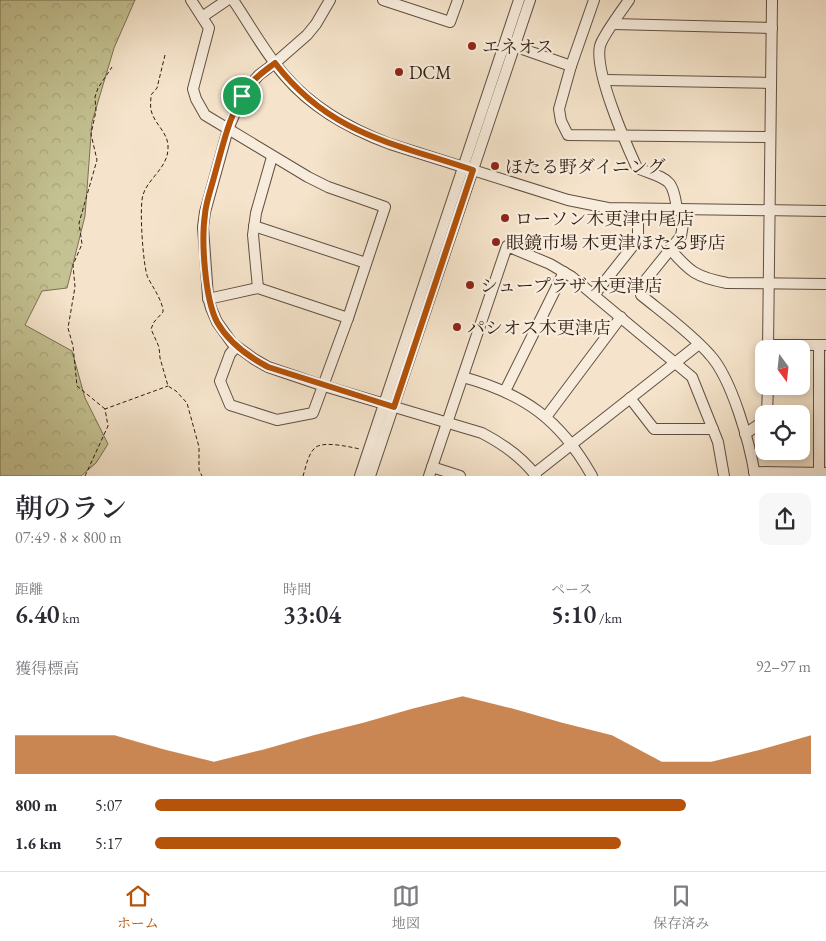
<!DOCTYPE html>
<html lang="ja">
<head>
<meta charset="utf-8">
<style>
  :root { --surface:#fff; --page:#f7f7f7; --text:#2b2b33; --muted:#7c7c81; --line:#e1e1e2; --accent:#b45309 }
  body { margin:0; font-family:"EB Garamond","Noto Serif JP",serif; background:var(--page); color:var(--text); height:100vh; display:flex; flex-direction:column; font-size:19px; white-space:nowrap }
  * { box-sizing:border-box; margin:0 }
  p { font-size:16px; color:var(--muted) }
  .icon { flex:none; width:28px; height:28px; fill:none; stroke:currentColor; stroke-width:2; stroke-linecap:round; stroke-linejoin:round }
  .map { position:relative; height:476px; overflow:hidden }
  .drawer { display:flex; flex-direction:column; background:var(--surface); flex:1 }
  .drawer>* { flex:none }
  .needle { width:32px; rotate:165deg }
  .tools { position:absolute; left:755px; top:340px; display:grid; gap:10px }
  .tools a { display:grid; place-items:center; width:55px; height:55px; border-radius:10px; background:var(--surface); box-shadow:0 2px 8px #0003; font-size:25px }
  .pin { position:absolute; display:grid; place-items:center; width:42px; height:42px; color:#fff; margin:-21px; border:2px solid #fff; border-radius:50%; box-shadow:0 1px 5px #0007 }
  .round { display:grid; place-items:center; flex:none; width:52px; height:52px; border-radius:10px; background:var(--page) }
  .overview { display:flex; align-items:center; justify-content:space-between; height:85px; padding:0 15px }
  h1 { font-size:28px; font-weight:600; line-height:38px }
  .metrics { display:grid; grid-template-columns:repeat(3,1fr); gap:8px; height:85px; padding:5px 15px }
  .metrics div { display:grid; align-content:center }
  .metrics b { font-size:25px; font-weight:600 }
  .metrics small { font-size:14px; font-weight:400 }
  .metrics p { font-size:14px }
  .chart { height:140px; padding:10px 15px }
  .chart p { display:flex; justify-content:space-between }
  .chart svg { width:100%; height:90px; margin-top:5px; fill:var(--accent); opacity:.7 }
  ul { padding:0 15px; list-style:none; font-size:16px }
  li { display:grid; grid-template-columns:80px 60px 1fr; align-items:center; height:38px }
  li i { height:12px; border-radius:6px; background:var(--accent) }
  .menu { display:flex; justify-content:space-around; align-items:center; height:70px; border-top:1px solid var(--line); background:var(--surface); font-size:14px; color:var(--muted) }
  .menu a { display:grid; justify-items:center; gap:2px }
  .menu .active { color:var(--accent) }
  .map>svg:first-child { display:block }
  .forest { fill:url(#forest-crowns); stroke:#7a7053 }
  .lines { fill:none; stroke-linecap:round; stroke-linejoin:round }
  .minor-casing { stroke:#614f42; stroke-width:12 }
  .path { stroke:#301d14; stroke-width:1; stroke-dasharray:4 2.5; stroke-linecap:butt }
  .minor { stroke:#f8eddd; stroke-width:10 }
  .route-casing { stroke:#fff; stroke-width:10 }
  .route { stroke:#b45309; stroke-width:6 }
  .poi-dot { fill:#8f2418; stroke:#f8eddd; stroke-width:2 }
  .labels { text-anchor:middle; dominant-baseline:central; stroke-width:4.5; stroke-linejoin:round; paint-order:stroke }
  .poi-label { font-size:18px; fill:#301d14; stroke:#f8eddd; text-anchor:start }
</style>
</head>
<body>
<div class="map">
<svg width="826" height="476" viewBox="0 0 826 476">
  <defs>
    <pattern id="forest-crowns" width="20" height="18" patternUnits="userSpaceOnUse" patternTransform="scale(1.25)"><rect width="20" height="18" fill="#c4c292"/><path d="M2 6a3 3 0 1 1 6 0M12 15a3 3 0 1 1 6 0" fill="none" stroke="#a9a67d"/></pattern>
  </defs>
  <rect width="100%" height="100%" fill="#f5e4cb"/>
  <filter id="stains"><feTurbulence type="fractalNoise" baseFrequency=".004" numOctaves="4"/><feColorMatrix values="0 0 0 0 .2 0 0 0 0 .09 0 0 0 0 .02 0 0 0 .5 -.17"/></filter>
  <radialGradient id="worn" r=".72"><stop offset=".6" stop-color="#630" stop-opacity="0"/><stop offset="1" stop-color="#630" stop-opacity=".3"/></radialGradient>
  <!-- forest -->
  <path class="forest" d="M0,0H135L114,48L92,122L85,216L67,288L42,291L25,325L72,351L85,398L108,444L96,463L81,476H0Z"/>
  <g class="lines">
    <!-- minor casing -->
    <g class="minor-casing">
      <g id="minor">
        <path d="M191,0L209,28L193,89L196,99L205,115L308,177L328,187L385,207L348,318L313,413L277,420L230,405L220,381L230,354L236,347"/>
        <path d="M233,0C250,25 265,53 285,76C313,109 350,129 390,144L568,200L608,208L826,211"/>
        <path d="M330,0L316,24L307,35L275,63L259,75L250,85L242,97L228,129L205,212L203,227L208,297L211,308L217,322L232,343L254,359L268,367L324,386L482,433C503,444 522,457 536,476"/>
        <path d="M383,0L450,22L458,0"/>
        <path d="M594,0L571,66L559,109L561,121L568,135L770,137"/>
        <path d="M629,0C622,10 602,37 600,46C594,71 626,144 637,168C667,180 673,176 677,210"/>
        <path d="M202,17L227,0"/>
        <path d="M613,24L772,28"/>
        <path d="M514,46L571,66"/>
        <path d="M605,80L771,83"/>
        <path d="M683,224L681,236L640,287L641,295C663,313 692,334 710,355C732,379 750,444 755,476"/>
        <path d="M254,226L366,263"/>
        <path d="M670,249C690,272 696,277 727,283L826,284"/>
        <path d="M258,288L253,235L256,213L272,157"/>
        <path d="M594,295L636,242L638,236V210"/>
        <path d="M208,299L258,288L348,318"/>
        <path d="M768,345H826"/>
        <path d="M819,345V476"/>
        <path d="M768,349L772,0"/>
        <path d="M463,377C524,394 560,419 592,476"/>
        <path d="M505,391L564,272"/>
        <path d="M630,398L654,429H713"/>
        <path d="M767,414L768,386"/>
        <path d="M546,417L621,317"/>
        <path d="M745,434L764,421"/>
        <path d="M432,467L460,476"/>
        <path d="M754,472L826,473"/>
        <path d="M534,474L699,344"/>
        <path d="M360,476L519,0"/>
        <path d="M370,476L530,0"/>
        <path d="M429,476L507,246L550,264L572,277L692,377L718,442L724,476"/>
      </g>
    </g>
    <!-- path -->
    <g class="path">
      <path d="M165,55L157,88L151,95C151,100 150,105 151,110C154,124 169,133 168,148C168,168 148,178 143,195C139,206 143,268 148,278C154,289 160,297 163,309V312L154,322L151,329L159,347L160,358L168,386L176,391L187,403L199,447V470L202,476"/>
      <path d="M105,409L77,386L73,346L68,328L75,287L73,265L82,244L79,223L97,160L91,134L96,111L95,97L98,88L112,67"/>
      <path d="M85,476L108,426L105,409L168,386"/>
      <path d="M303,476C306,467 308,453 316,447C325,441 350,447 360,449"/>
    </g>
    <!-- minor -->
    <use href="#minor" class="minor"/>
  </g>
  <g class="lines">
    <!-- route casing -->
    <g class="route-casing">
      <path id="route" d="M275,63C330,135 394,143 473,170L394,407L268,367C247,356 229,343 217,322C205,299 201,241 205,214C206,202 211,189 214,177C223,146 229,112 249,86C256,76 266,70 275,63Z"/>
    </g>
    <!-- route -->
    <use href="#route" class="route"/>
  </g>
  <!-- markers -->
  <g class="poi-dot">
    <circle cx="472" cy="46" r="5"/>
    <circle cx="399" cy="72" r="5"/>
    <circle cx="495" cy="166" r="5"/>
    <circle cx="505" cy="218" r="5"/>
    <circle cx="496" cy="242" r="5"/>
    <circle cx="470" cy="285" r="5"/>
    <circle cx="457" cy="327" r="5"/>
  </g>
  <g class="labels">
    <!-- poi labels -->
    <g class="poi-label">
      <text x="482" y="46">エネオス</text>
      <text x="409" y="72">DCM</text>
      <text x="505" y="166">ほたる野ダイニング</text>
      <text x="515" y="218">ローソン木更津中尾店</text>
      <text x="506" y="242">眼鏡市場 木更津ほたる野店</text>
      <text x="480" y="285">シュープラザ 木更津店</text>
      <text x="467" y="327">パシオス木更津店</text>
    </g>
  </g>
  <rect width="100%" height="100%" filter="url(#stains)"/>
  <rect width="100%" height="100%" fill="url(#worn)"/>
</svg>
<div class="tools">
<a><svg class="needle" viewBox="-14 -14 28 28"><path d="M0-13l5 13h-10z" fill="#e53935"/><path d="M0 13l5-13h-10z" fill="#7c7c81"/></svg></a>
<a><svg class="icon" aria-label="locate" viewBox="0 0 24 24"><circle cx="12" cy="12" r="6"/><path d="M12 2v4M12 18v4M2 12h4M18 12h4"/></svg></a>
</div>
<div class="pin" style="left:242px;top:96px;background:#1e9e55"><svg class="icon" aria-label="arrive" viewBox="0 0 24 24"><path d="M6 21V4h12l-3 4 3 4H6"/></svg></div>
</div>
<section class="drawer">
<div class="overview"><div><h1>朝のラン</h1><p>07:49 · 8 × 800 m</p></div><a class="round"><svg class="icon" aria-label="share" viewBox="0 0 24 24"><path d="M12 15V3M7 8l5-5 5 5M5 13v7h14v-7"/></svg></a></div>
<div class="metrics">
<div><p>距離</p><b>6.40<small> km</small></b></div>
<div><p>時間</p><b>33:04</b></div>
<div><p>ペース</p><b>5:10<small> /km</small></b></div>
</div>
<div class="chart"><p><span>獲得標高</span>92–97 m</p>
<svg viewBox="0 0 160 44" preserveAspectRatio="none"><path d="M0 44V25L10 25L20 25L30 32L40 38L50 32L60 25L70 19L80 12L90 6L100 12L110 19L120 25L130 38L140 38L150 32L160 25V44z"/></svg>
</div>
<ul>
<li><b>800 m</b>5:07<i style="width:81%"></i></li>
<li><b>1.6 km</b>5:17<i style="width:71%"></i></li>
</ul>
</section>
<nav class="menu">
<a class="active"><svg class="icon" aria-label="home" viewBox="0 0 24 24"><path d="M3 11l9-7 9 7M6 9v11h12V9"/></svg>ホーム</a>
<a><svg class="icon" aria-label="map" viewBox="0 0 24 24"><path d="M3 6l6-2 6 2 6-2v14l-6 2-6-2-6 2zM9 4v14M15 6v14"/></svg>地図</a>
<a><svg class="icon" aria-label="saved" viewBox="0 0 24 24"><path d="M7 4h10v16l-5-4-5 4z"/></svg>保存済み</a>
</nav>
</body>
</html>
